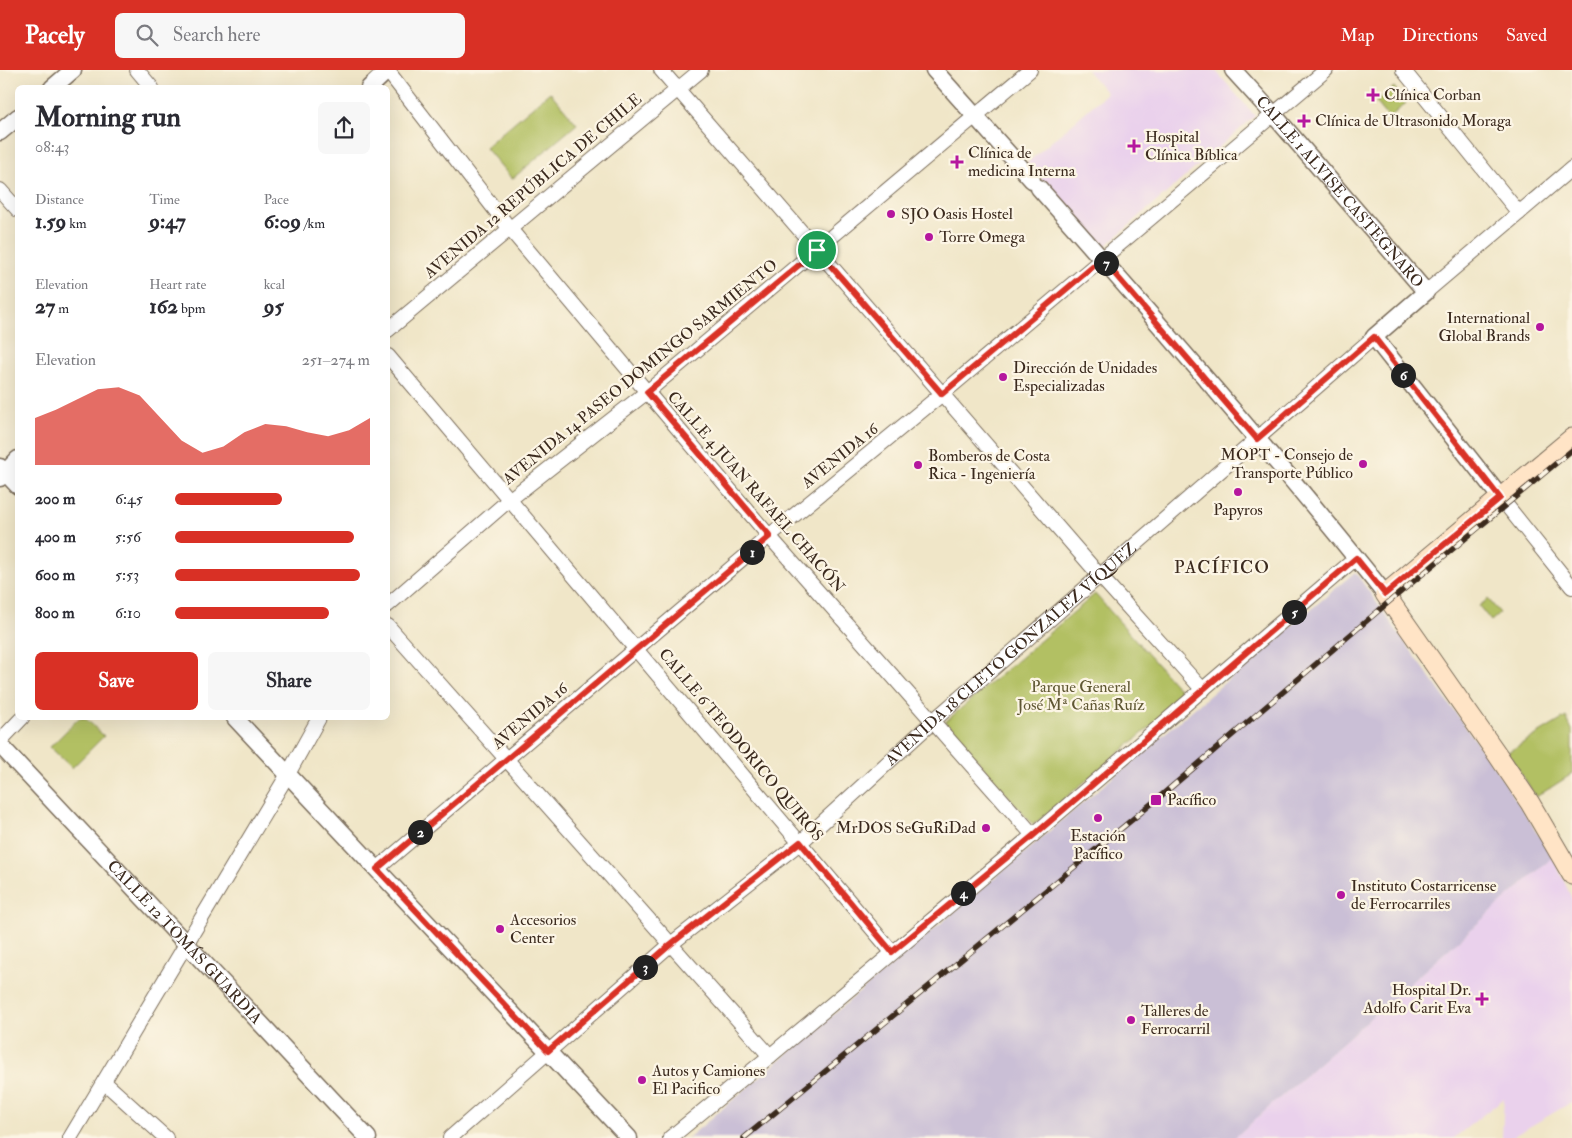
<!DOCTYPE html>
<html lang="en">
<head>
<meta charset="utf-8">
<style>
  :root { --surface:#fff; --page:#f7f7f7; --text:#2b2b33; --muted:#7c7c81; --accent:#d93025 }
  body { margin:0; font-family:"IM FELL Double Pica",serif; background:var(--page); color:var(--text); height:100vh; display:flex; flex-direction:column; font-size:19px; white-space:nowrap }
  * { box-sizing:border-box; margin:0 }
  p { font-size:16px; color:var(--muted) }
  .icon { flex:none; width:28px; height:28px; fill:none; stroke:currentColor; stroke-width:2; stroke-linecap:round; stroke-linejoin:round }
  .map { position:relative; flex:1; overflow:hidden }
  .panel { position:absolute; left:15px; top:15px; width:375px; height:635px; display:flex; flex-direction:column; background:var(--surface); border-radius:8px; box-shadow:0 5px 20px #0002 }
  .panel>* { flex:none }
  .pin { position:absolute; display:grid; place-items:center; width:42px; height:42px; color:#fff; margin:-21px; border:2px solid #fff; border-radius:50%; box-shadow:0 1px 5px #0007 }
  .km { position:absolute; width:25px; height:25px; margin:-12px; border-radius:50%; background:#222; color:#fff; font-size:14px; line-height:25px; text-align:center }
  .round { display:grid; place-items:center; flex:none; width:52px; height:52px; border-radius:8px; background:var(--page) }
  .overview { display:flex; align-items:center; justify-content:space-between; height:85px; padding:0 20px }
  h1 { font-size:28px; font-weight:800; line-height:38px }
  .metrics { display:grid; grid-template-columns:repeat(3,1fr); gap:8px; height:85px; padding:5px 20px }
  .metrics div { display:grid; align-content:center }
  .metrics b { font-size:21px; font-weight:800 }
  .metrics small { font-size:14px; font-weight:400 }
  .metrics p { font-size:14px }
  .chart { height:140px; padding:10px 20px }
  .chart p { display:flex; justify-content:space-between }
  .chart svg { width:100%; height:90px; margin-top:5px; fill:var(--accent); opacity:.7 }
  .action { display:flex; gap:10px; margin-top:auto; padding:10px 20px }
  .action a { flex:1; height:58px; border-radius:8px; background:var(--accent); color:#fff; font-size:20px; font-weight:800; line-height:58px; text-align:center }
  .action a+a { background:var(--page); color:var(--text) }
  ul { padding:0 20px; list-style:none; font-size:16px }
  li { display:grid; grid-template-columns:80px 60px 1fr; align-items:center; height:38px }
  li i { height:12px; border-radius:6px; background:var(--accent) }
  header { display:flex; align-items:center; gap:30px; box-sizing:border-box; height:70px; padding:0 25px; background:var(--accent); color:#fff }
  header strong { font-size:24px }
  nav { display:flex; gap:28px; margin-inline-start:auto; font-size:18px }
  .search { width:350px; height:45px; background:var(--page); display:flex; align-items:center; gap:12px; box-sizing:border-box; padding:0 18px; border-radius:8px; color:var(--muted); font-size:19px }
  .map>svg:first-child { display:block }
  .built { fill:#ead1ec }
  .industrial { fill:#cabfd6 }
  .green { fill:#b2c063; stroke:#767540 }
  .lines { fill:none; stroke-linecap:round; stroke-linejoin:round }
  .minor-casing { stroke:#7a6c5a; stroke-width:16 }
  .tertiary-casing { stroke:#7a6c5a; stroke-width:19 }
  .secondary-casing { stroke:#7a6c5a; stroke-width:21 }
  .minor { stroke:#fff; stroke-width:14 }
  .tertiary { stroke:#fff; stroke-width:16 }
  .secondary { stroke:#ffe4c6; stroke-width:19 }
  .rail-casing { stroke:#3b2a1e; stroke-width:5.5 }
  .rail { stroke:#fcf5e5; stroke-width:4; stroke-dasharray:11; stroke-linecap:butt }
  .route-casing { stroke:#fff; stroke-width:10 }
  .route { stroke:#d93025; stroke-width:6 }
  .poi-dot { fill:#b5179e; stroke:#fcf5e5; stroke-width:2 }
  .labels { text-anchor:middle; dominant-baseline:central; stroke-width:4.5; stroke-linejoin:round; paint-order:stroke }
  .poi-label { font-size:16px; fill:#3b2a1e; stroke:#fcf5e5; text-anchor:start }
  .street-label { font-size:16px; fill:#3b2a1e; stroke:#fcf5e5 }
  .park-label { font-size:16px; fill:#5f5733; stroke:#fcf5e5 }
  .neighbourhood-label { font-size:18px; letter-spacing:1px; fill:#3b2a1e; stroke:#fcf5e5 }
</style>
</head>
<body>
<header>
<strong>Pacely</strong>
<div class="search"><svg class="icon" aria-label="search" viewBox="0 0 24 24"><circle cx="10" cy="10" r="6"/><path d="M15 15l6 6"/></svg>Search here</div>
<nav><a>Map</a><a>Directions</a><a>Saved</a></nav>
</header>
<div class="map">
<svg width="1572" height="1068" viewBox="0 0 1572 1068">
  <rect width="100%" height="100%" fill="#fcf5e5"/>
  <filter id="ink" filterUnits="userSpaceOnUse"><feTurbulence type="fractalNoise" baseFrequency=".02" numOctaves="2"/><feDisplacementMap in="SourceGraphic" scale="10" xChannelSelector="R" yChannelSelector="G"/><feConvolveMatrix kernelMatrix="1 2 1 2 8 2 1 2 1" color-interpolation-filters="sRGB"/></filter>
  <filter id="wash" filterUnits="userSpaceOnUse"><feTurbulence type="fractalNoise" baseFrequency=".0096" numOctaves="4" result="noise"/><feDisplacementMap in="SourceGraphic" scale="20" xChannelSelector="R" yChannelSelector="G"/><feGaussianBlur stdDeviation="1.12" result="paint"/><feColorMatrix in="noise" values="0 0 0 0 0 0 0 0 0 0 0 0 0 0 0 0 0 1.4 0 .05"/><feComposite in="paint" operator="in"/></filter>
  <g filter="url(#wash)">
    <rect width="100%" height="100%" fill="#f0e6c8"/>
    <!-- built -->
    <g class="built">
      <path d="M1087,0H1215L1255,46L1102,179L1027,93L1107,23Z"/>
      <path d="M1553,787L1572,829V1032L1510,1068H1502L1504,1028L1454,1068H1234Z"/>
    </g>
    <!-- industrial -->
    <path class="industrial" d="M1355,502L1501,707L1553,787L1234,1068H688Z"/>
    <!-- green -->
    <g class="green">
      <path d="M1394,17L1406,33L1389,48L1376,32Z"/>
      <path d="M550,22L577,54L512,109L485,77Z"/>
      <path d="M1095,524L1186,627L1033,755L945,652Z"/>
      <path d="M1488,529L1500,543L1491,551L1479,536Z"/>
      <path d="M1566,647L1572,660V704L1536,727L1508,682Z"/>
      <path d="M79,648H85L104,666L72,698L50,677Z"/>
    </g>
  </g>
  <g filter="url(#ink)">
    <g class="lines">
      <!-- minor casing -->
      <g class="minor-casing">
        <g id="minor">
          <path d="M137,0L152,18"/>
          <path d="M387,0L510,159L647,322L769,466L1033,765"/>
          <path d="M661,0L1100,506L1203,620"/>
          <path d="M1403,0L1519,143"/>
          <path d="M0,120L18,140"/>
          <path d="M1426,222L1572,98"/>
          <path d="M388,260L701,0"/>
          <path d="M388,286L892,882"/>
          <path d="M1500,427L1572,517"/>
          <path d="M388,535L509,430L647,322L1030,0"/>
          <path d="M388,556L770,986"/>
          <path d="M0,671L22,648"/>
          <path d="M377,799L769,466L942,324L1326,0"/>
          <path d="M104,1012L166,1068"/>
          <path d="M70,1068L288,704L319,648"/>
          <path id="s1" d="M450,1068L671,874L801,772L941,644L1374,267"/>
          <path d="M670,1068L770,986L1033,765L1356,488"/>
        </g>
      </g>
      <!-- tertiary casing -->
      <g class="tertiary-casing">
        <g id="tertiary">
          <path d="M934,0L1032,110"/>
          <path id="s2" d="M1233,0L1273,44L1426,222L1374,267L1500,427"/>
          <path d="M52,18L73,0"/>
          <path d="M369,18L388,0"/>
          <path d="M0,62L18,47"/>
          <path d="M1039,118C1157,251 1274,385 1385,524"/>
          <path d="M0,397L18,416"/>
          <path d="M0,408L18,389"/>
          <path d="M235,648L629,1068"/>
          <path id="s3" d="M0,675L368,1068"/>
        </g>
      </g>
      <!-- secondary casing -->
      <g class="secondary-casing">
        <path id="secondary" d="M1572,368L1385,524L1497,684L1530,733L1572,805"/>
      </g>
      <!-- minor -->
      <use href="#minor" class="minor"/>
      <!-- tertiary -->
      <use href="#tertiary" class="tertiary"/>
      <!-- secondary -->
      <use href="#secondary" class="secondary"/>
      <!-- rail casing -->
      <g class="rail-casing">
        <path id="rail" d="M744,1068L1156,730L1390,531L1572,380"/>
      </g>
      <!-- rail -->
      <use href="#rail" class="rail"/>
    </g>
  </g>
  <g class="lines" filter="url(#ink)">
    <!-- route casing -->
    <g class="route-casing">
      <path id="route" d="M817,180L942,324L1102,189L1257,369L1374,267L1500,428L1385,524L1356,488L1034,765L892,882L800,772L671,874L548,981L377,799L770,466L647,322Z"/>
    </g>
    <!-- route -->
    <use href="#route" class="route"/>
  </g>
  <!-- markers -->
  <g class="poi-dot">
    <path d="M1370.5 17.5h5v5h5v5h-5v5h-5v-5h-5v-5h5z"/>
    <path d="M1301.5 43.5h5v5h5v5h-5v5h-5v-5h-5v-5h5z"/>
    <path d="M1131.5 68.5h5v5h5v5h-5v5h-5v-5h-5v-5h5z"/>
    <path d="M954.5 84.5h5v5h5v5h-5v5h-5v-5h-5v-5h5z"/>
    <circle cx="891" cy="144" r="5"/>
    <circle cx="929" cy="167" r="5"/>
    <circle cx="1540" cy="257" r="5"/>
    <circle cx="1003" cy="307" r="5"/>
    <circle cx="1363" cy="394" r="5"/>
    <circle cx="918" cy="395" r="5"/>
    <circle cx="1238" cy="422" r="5"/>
    <rect x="1150" y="724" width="12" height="12" rx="2.5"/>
    <circle cx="1098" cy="748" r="5"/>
    <circle cx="986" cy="758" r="5"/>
    <circle cx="1341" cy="825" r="5"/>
    <circle cx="500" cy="859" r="5"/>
    <path d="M1479.5 921.5h5v5h5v5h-5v5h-5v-5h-5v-5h5z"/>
    <circle cx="1131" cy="950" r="5"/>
    <circle cx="642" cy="1010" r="5"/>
  </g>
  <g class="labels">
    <!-- poi labels -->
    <g class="poi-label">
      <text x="1384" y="25">Clínica Corban</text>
      <text x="1315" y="51">Clínica de Ultrasonido Moraga</text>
      <text x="1145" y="67">Hospital<tspan x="1145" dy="18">Clínica Bíblica</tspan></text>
      <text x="968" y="83">Clínica de<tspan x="968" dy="18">medicina Interna</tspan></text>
      <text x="901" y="144">SJO Oasis Hostel</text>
      <text x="939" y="167">Torre Omega</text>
      <text x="1530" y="248" text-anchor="end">International<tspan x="1530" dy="18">Global Brands</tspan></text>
      <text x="1013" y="298">Dirección de Unidades<tspan x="1013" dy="18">Especializadas</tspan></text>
      <text x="1353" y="385" text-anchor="end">MOPT - Consejo de<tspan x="1353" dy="18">Transporte Público</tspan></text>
      <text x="928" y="386">Bomberos de Costa<tspan x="928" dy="18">Rica - Ingeniería</tspan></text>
      <text x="1238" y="440" text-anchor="middle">Papyros</text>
      <text x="1167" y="730">Pacífico</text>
      <text x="976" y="758" text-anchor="end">MrDOS SeGuRiDad</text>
      <text x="1098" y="766" text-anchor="middle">Estación<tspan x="1098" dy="18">Pacífico</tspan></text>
      <text x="1351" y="816">Instituto Costarricense<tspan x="1351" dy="18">de Ferrocarriles</tspan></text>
      <text x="510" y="850">Accesorios<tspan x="510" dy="18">Center</tspan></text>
      <text x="1471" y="920" text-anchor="end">Hospital Dr.<tspan x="1471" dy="18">Adolfo Carit Eva</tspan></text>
      <text x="1141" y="941">Talleres de<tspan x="1141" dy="18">Ferrocarril</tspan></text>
      <text x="652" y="1001">Autos y Camiones<tspan x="652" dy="18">El Pacifico</tspan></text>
    </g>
    <!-- street labels -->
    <g class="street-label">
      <text transform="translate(533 116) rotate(-40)">AVENIDA 12 REPÚBLICA DE CHILE</text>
      <text stroke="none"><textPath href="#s2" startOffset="162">CALLE 1 ALVISE CASTEGNARO</textPath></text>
      <text transform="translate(640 302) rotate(-39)">AVENIDA 14 PASEO DOMINGO SARMIENTO</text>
      <text transform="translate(840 386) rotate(-39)">AVENIDA 16</text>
      <text transform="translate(756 422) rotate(49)">CALLE 4 JUAN RAFAEL CHACÓN</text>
      <text stroke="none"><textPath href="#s1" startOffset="741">AVENIDA 18 CLETO GONZÁLEZ VÍQUEZ</textPath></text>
      <text transform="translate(530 646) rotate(-40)">AVENIDA 16</text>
      <text transform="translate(741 675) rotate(50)">CALLE 6 TEODORICO QUIRÓS</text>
      <text stroke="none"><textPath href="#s3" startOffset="270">CALLE 12 TOMÁS GUARDIA</textPath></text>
    </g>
    <!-- park labels -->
    <g class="park-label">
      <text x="1081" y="617">Parque General<tspan x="1081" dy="18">José Mª Cañas Ruíz</tspan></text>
    </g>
    <!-- neighbourhood labels -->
    <g class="neighbourhood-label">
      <text x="1222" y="497">PACÍFICO</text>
    </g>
  </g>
</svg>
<div class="pin" style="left:817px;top:180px;background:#1e9e55"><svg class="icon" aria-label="arrive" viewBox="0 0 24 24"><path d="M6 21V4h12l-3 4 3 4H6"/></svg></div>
<b class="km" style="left:752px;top:482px">1</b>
<b class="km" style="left:420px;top:762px">2</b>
<b class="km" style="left:645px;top:897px">3</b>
<b class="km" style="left:963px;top:823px">4</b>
<b class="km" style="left:1294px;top:542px">5</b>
<b class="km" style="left:1403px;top:305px">6</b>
<b class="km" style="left:1106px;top:193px">7</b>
<section class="panel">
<div class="overview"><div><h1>Morning run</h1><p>08:43</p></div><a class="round"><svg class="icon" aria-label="share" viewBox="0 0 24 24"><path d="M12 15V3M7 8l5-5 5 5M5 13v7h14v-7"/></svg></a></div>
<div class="metrics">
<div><p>Distance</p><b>1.59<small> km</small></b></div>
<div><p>Time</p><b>9:47</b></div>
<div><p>Pace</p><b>6:09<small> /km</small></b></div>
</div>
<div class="metrics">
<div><p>Elevation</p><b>27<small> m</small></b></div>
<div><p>Heart rate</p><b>162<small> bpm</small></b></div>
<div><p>kcal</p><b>95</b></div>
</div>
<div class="chart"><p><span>Elevation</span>251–274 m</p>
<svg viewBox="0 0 160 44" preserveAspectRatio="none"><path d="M0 44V21L10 17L20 12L30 7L40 6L50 10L60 21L70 32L80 38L90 35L100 28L110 24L120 25L130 28L140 30L150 27L160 21V44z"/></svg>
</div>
<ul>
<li><b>200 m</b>6:45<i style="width:55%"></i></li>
<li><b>400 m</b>5:56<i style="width:92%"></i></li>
<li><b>600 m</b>5:53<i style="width:95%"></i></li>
<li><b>800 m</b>6:10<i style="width:79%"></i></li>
</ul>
<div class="action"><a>Save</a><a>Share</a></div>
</section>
</div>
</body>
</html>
